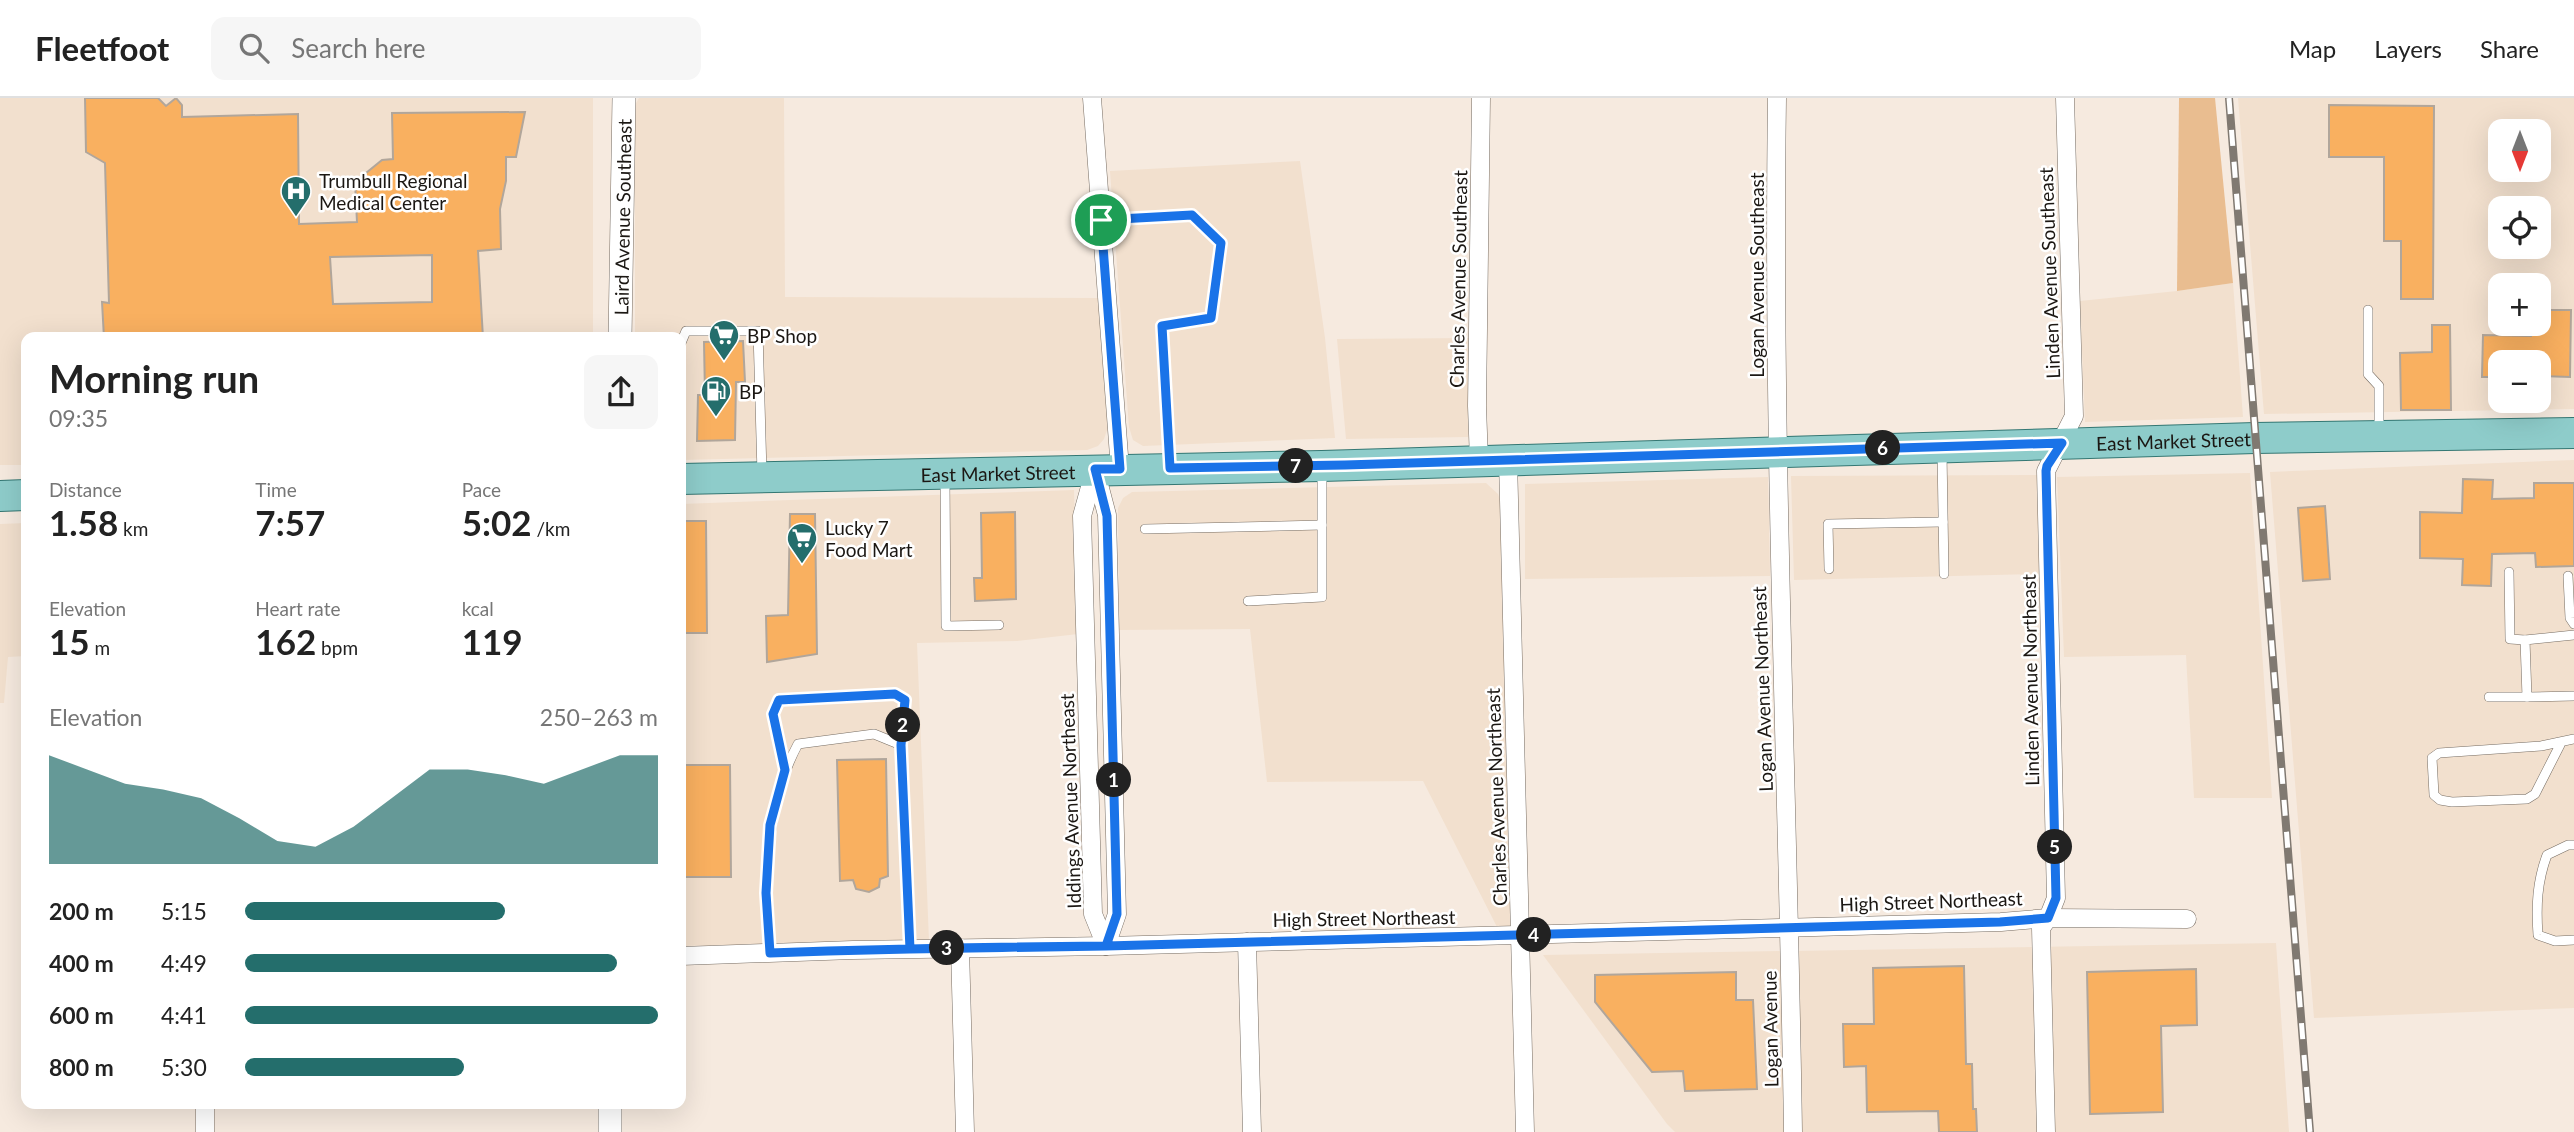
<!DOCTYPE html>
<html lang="en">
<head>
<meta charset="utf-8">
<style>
  :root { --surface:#fff; --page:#f6f6f6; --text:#222; --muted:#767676; --line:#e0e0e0; --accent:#246e6c }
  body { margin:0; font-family:Lato,sans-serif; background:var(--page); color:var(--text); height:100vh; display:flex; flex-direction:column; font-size:26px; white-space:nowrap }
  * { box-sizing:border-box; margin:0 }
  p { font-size:23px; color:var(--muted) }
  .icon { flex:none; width:38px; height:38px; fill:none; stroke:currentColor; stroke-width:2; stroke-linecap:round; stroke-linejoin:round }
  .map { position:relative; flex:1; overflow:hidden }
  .side { position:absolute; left:21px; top:234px; width:665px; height:777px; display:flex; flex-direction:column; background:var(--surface); border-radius:14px; box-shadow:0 7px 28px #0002 }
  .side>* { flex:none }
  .needle { width:46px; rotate:180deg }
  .fabs { position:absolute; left:2488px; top:21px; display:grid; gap:14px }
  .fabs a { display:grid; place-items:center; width:63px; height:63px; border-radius:14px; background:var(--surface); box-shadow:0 7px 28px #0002; font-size:35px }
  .pin { position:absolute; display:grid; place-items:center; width:60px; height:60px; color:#fff; margin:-30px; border:4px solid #fff; border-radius:50%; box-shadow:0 2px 7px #0007 }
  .km { position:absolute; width:35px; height:35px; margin:-18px; border-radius:50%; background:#222; color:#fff; font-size:19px; line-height:35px; text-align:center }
  .round { display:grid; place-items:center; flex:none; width:74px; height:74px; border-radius:14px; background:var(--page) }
  .headline { display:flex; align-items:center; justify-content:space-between; height:119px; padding:0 28px }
  h1 { font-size:38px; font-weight:700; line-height:52px }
  .metrics { display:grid; grid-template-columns:repeat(3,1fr); gap:10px; height:119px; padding:7px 28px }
  .metrics div { display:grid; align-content:center }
  .metrics b { font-size:35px; font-weight:700 }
  .metrics small { font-size:19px; font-weight:400 }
  .metrics p { font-size:19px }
  .chart { height:196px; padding:14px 28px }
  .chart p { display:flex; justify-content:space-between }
  .chart svg { width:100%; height:126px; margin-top:7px; fill:var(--accent); opacity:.7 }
  ul { padding:0 28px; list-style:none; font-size:23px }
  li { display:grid; grid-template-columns:112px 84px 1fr; align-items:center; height:52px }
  li i { height:18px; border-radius:9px; background:var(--accent) }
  header { display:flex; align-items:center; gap:42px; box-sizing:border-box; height:98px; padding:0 35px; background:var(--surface); border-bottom:2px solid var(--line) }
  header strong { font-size:33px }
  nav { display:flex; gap:38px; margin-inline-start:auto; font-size:24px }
  .search { width:490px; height:63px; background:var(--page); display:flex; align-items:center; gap:18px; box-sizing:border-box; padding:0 24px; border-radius:14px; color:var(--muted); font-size:26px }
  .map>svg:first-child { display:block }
  .built { fill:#f2e0ce; fill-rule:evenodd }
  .green { fill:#e9bd90 }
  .building { fill:#f9b060; stroke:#b1a69b; stroke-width:2; fill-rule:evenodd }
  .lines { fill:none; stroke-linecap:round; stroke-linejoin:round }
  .service-casing { stroke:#766c62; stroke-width:10 }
  .minor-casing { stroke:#766c62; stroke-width:19 }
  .tertiary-casing { stroke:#766c62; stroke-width:24 }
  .primary-casing { stroke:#347773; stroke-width:32 }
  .service { stroke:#fff; stroke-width:9 }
  .minor { stroke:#fff; stroke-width:18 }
  .tertiary { stroke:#fff; stroke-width:23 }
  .primary { stroke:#8eccca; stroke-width:30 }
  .rail-casing { stroke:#807971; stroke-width:8 }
  .rail { stroke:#fff; stroke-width:5; stroke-dasharray:16; stroke-linecap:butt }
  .route-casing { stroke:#fff; stroke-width:14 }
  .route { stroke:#1a73e8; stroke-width:9 }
  .labels { text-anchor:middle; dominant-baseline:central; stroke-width:5; stroke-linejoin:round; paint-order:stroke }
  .poi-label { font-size:19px; fill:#1b1713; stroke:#fff; text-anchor:start }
  .street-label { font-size:19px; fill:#1b1713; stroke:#fff }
</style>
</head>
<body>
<header>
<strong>Fleetfoot</strong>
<div class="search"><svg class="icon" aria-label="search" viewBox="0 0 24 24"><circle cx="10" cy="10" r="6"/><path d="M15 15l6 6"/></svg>Search here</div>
<nav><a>Map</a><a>Layers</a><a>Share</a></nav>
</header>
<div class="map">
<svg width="2574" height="1034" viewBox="0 0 2574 1034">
  <rect width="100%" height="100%" fill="#f6eadf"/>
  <!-- built -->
  <g class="built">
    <path d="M0,0H593V240H26V367H0Z"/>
    <path d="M639,0H784L785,199L1098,200L1109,326L1104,341L1098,348L1087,352L681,362V240H635V7Z"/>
    <path d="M2238,0H2574V311L2264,316ZM2501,33H2539V72H2501ZM2501,110H2539V149H2501ZM2501,187H2539V226H2501ZM2501,264H2539V303H2501Z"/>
    <path d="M1300,63L1325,240L1335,340L1143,348L1133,342L1129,329L1110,73Z"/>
    <path d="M2233,185L2243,319L2085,324L2080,203L2177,193Z"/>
    <path d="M1469,240L1468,339L1346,341L1337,241Z"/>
    <path d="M2574,362V910L2314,920L2270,374Z"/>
    <path d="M2250,375L2272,700H2194L2186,557L2064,559L2057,379Z"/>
    <path d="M2038,377L2039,476L1794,482L1791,378Z"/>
    <path d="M1768,379L1770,478L1525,481V386Z"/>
    <path d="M1486,385L1498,396L1502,407L1514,828L1497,829L1423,683L1267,684L1250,531L1119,532L1118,410L1123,400L1132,394Z"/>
    <path d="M1074,392L1078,536L1017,543L917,545L929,843L681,848V406Z"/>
    <path d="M26,425V558L8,559L4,605H0V426Z"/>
    <path d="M2276,845L2289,1034H1675L1667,1026L1543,857Z"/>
  </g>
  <!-- green -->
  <path class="green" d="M2179,0H2215L2233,185L2177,193Z"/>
  <!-- building -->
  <g class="building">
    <path d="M85,0H158L166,8L176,0L182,7V19L298,16L299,126L357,124L355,84L382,62L393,61L392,15L525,14L516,59H506V83L500,111L501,151L478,153L483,240H104L102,204L109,205L105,65L86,54ZM432,157V204L333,206L330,159Z"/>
    <path d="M2329,7L2434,8L2433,201H2401V143H2384V59H2329Z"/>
    <path d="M2539,212H2571L2570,279L2539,278V264H2501V279H2482L2483,237L2531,238L2532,226H2539Z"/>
    <path d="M2432,227H2450L2451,312H2401L2400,255L2432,254Z"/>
    <path d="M743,243L745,284H736L735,342L697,343L698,297H705L704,244Z"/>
    <path d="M2463,381L2493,382L2492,401L2534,400V385H2574V468L2536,469L2535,455L2492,456L2491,488L2462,487L2463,461L2420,460V414L2462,415Z"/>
    <path d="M2325,408L2330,481L2303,483L2298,410Z"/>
    <path d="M1015,414L1016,501L975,503L974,480H982L981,415Z"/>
    <path d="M790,416H815L817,556L767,564L766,518L788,517Z"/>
    <path d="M681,423H706L707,535H681Z"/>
    <path d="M886,661L888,778L880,781L879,789L869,794L856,791L853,782L840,783L837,662Z"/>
    <path d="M681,667H730L731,779H681Z"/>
    <path d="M1964,868L1966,966H1972L1973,1011H1976L1977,1034H1939L1938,1013L1867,1014L1866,968L1844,969L1843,926H1874L1873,870Z"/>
    <path d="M2196,871L2197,927L2161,928L2163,1014L2090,1016L2087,874Z"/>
    <path d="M1736,874V902H1753L1757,991L1685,993L1683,973L1652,974L1595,904V877Z"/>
  </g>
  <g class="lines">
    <!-- service casing -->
    <g class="service-casing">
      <g id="service">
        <path d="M1101,122L1192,117L1221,145L1211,220L1162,228L1170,365"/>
        <path d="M2368,212V276L2379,288V333"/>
        <path d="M681,245L686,233H758L762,376"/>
        <path d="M1942,354L1944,476"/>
        <path d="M945,380L946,528L999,527"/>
        <path d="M1145,431L1322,427"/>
        <path d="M1829,471L1828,426L1943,424"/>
        <path d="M2509,474L2510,541L2525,542"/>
        <path d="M2568,478L2570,520L2574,526"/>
        <path d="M1248,503L1322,499V373"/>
        <path d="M2574,537L2525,542L2527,599L2574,598"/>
        <path d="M2489,599H2527"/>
        <path d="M2561,645L2535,696L2527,701L2452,704L2440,702L2434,697L2432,660L2439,655L2541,648L2574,641"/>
        <path d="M784,672L773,616L779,602L895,596L906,602L901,647L910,851"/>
        <path d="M2574,747H2568L2547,757C2537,784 2536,808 2538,837L2555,843L2574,842"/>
        <path d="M770,855C766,783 763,711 798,646L874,636L901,647"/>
      </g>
    </g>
    <!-- minor casing -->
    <g class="minor-casing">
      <g id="minor">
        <path d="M1092,0L1120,371"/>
        <path d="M1777,0C1772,345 1788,689 1793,1034"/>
        <path d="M1508,362L1525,1034"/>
        <path d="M1479,363L1477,308L1481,0"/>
        <path d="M1095,371L1082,418L1093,816L1106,848"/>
        <path d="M1096,375L1107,417L1117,816L1106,848"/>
        <path d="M1247,844L1252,1034"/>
        <path d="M960,850L965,1034"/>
        <path d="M681,858L853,852L1106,848L2001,824L2048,820L2056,800L2046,373L2074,318L2065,0"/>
        <path d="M205,1006V1034"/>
        <path d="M2046,1034L2041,830L2048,820L2187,821"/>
      </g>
    </g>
    <!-- tertiary casing -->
    <g class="tertiary-casing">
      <g id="tertiary">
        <path id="s1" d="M620,240L624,0"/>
        <path d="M610,1006V1034"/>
      </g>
    </g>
    <!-- primary casing -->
    <g class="primary-casing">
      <g id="primary">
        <path id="s2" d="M681,381L1322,368L2255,340L2574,335"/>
        <path d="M0,398L26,397"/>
      </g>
    </g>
    <!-- service -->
    <use href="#service" class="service"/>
    <!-- minor -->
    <use href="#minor" class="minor"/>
    <!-- tertiary -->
    <use href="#tertiary" class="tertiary"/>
    <!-- primary -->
    <use href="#primary" class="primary"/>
    <!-- rail casing -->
    <g class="rail-casing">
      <path id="rail" d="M2229,0L2310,1034"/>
    </g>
    <!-- rail -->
    <use href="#rail" class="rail"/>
  </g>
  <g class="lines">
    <!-- route casing -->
    <g class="route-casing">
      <path id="route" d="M1101,122L1120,371H1095L1107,418L1117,816L1106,848L910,851L901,647L905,602L895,596L779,602L773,616L785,672L770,727L766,795L770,855C882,851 994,849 1106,848L2000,824L2048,820L2056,800L2046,373L2047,368L2062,345L1345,367L1170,370L1162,228L1211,220L1221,145L1192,117L1101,122"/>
    </g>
    <!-- route -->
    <use href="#route" class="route"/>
  </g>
  <!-- icons -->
  <defs>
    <g id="hospital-pin" transform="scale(1.575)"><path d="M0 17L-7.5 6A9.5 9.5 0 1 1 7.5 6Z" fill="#246e6c" stroke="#fff"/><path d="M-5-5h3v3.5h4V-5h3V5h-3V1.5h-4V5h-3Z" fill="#fff"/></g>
    <g id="supermarket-pin" transform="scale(1.575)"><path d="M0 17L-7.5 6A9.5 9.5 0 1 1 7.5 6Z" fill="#246e6c" stroke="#fff"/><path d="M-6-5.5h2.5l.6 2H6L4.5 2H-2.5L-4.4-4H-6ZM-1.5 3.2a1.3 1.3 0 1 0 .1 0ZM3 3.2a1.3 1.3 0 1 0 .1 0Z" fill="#fff"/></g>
    <g id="fuel-pin" transform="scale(1.575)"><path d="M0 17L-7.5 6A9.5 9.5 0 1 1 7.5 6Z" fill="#246e6c" stroke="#fff"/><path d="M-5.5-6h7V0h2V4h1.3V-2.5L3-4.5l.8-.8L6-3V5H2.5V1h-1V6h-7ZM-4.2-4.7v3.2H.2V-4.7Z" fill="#fff"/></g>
  </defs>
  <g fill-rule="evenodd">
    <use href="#hospital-pin" x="296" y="93"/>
    <use href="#supermarket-pin" x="724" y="237"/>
    <use href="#fuel-pin" x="716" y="293"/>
    <use href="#supermarket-pin" x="802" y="440"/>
  </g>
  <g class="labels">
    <!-- poi labels -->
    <g class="poi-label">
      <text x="319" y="82">Trumbull Regional<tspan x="319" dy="22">Medical Center</tspan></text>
      <text x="747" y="237">BP Shop</text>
      <text x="739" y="293">BP</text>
      <text x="825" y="429">Lucky 7<tspan x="825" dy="22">Food Mart</tspan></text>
    </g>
    <!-- street labels -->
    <g class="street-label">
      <text stroke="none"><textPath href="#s1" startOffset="121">Laird Avenue Southeast</textPath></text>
      <text transform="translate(2049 175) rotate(-92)">Linden Avenue Southeast</text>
      <text transform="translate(1756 177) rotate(-90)">Logan Avenue Southeast</text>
      <text transform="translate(1458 181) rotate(-89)">Charles Avenue Southeast</text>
      <text stroke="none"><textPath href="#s2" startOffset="1493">East Market Street</textPath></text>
      <text stroke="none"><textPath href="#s2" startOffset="317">East Market Street</textPath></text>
      <text transform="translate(2030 582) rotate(-91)">Linden Avenue Northeast</text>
      <text transform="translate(1762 591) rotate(-92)">Logan Avenue Northeast</text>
      <text transform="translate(1496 699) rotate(-92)">Charles Avenue Northeast</text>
      <text transform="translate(1070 703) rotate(-92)">Iddings Avenue Northeast</text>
      <text transform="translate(1931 803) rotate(-2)">High Street Northeast</text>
      <text transform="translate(1364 820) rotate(-1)">High Street Northeast</text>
      <text transform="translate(1770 931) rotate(-91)">Logan Avenue</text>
    </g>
  </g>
</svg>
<div class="fabs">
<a><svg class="needle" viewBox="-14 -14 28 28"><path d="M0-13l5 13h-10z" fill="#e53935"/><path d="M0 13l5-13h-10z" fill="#767676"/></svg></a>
<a><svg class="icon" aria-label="locate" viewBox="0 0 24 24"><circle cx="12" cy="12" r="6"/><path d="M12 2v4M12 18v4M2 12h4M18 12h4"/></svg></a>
<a>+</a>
<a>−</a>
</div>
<div class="pin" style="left:1101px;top:122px;background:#1e9e55"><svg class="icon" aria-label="arrive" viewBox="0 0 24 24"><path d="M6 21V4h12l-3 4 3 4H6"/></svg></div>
<b class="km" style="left:1114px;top:682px">1</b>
<b class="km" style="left:903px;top:627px">2</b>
<b class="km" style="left:947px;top:850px">3</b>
<b class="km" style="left:1534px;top:837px">4</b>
<b class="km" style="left:2055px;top:749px">5</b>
<b class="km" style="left:1883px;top:350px">6</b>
<b class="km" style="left:1296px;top:368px">7</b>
<section class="side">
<div class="headline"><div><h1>Morning run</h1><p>09:35</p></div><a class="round"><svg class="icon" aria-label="share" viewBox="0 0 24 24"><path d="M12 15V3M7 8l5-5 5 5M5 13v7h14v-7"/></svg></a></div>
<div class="metrics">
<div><p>Distance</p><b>1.58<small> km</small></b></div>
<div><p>Time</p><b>7:57</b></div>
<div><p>Pace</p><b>5:02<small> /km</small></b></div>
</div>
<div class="metrics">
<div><p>Elevation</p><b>15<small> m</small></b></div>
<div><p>Heart rate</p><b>162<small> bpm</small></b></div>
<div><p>kcal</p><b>119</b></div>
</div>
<div class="chart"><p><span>Elevation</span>250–263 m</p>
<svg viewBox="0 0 160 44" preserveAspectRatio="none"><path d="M0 44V6L10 11L20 16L30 18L40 21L50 28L60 36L70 38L80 31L90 21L100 11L110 11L120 13L130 16L140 11L150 6L160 6V44z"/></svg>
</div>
<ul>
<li><b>200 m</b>5:15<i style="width:63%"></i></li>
<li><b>400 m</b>4:49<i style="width:90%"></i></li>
<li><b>600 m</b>4:41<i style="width:100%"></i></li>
<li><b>800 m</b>5:30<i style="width:53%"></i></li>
</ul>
</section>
</div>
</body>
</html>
